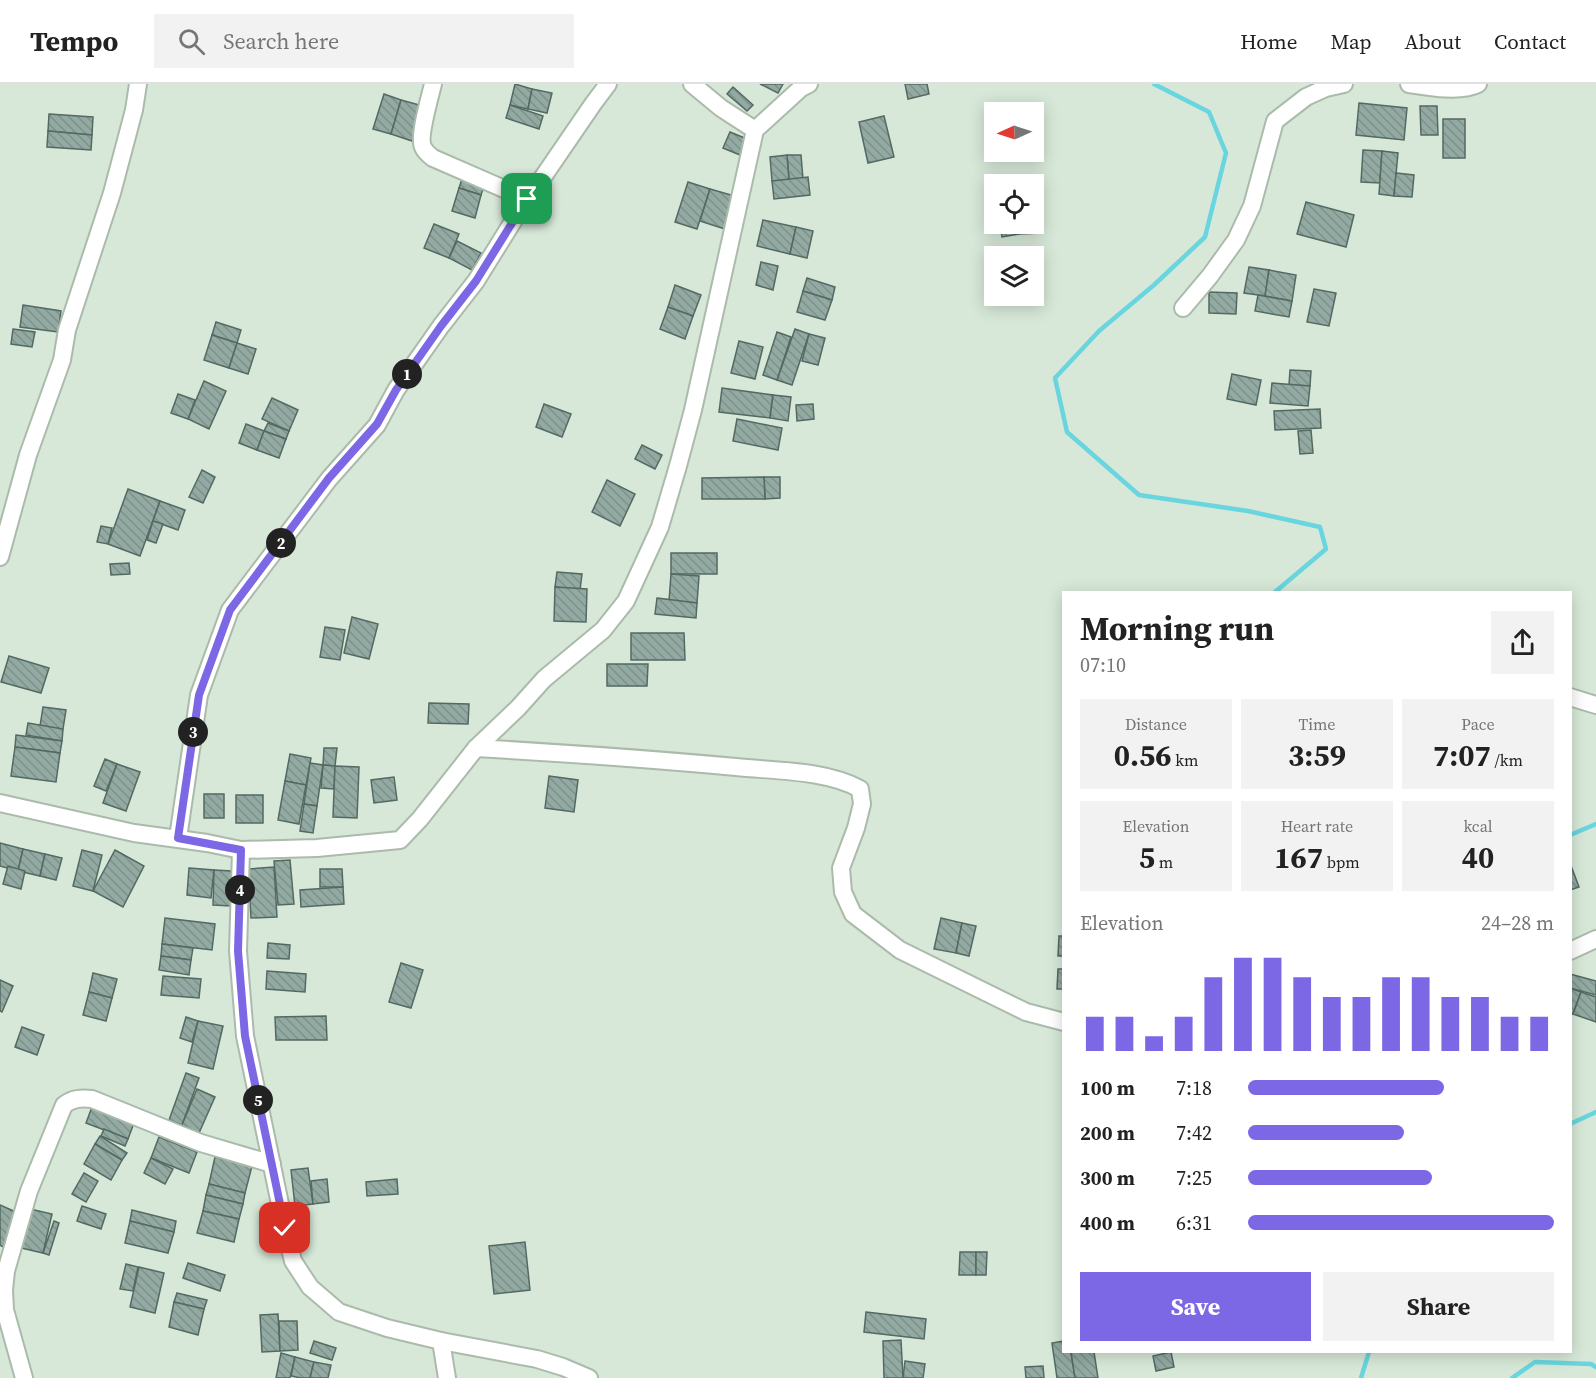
<!DOCTYPE html>
<html lang="en">
<head>
<meta charset="utf-8">
<style>
  :root { --surface:#fff; --page:#f2f2f2; --text:#222; --muted:#767676; --line:#e0e0e0; --accent:#7c68e4 }
  body { margin:0; font-family:"Source Serif 4",serif; background:var(--page); color:var(--text); height:100vh; display:flex; flex-direction:column; font-size:22px; white-space:nowrap }
  * { box-sizing:border-box; margin:0 }
  p { font-size:20px; color:var(--muted) }
  .icon { flex:none; width:33px; height:33px; fill:none; stroke:currentColor; stroke-width:2; stroke-linecap:round; stroke-linejoin:round }
  .map { position:relative; flex:1; overflow:hidden }
  .drawer { position:absolute; left:1062px; top:507px; width:510px; height:762px; display:flex; flex-direction:column; background:var(--surface); border-radius:0px; box-shadow:0 3px 15px #0003 }
  .drawer>* { flex:none }
  .needle { width:39px; rotate:267deg }
  .buttons { position:absolute; left:984px; top:18px; display:grid; gap:12px }
  .buttons a { display:grid; place-items:center; width:60px; height:60px; border-radius:0px; background:var(--surface); box-shadow:0 3px 15px #0003; font-size:30px }
  .pin { position:absolute; display:grid; place-items:center; width:51px; height:51px; color:#fff; margin:-26px; border-radius:12px; box-shadow:0 3px 9px #0006 }
  .km { position:absolute; width:30px; height:30px; margin:-15px; border-radius:50%; background:#222; color:#fff; font-size:16px; line-height:30px; text-align:center }
  .round { display:grid; place-items:center; flex:none; width:63px; height:63px; border-radius:0px; background:var(--page) }
  .summary { display:flex; align-items:center; justify-content:space-between; height:102px; padding:0 18px }
  h1 { font-size:33px; font-weight:700; line-height:45px }
  .figures { display:grid; grid-template-columns:repeat(3,1fr); gap:9px; height:102px; padding:6px 18px }
  .figures div { display:grid; align-content:center; border-radius:0px; background:var(--page); text-align:center }
  .figures b { font-size:30px; font-weight:700 }
  .figures small { font-size:16px; font-weight:400 }
  .figures p { font-size:16px }
  .chart { height:168px; padding:12px 18px }
  .chart p { display:flex; justify-content:space-between }
  .chart svg { width:100%; height:108px; margin-top:6px; stroke:var(--accent); stroke-width:6 }
  .primary-button { display:flex; gap:12px; margin-top:auto; padding:12px 18px }
  .primary-button a { flex:1; height:69px; border-radius:0px; background:var(--accent); color:#fff; font-size:24px; font-weight:700; line-height:69px; text-align:center }
  .primary-button a+a { background:var(--page); color:var(--text) }
  ul { padding:0 18px; list-style:none; font-size:20px }
  li { display:grid; grid-template-columns:96px 72px 1fr; align-items:center; height:45px }
  li i { height:15px; border-radius:8px; background:var(--accent) }
  header { display:flex; align-items:center; gap:36px; box-sizing:border-box; height:84px; padding:0 30px; background:var(--surface); border-bottom:2px solid var(--line) }
  header strong { font-size:28px }
  nav { display:flex; gap:33px; margin-inline-start:auto; font-size:21px }
  .search { width:420px; height:54px; background:var(--page); display:flex; align-items:center; gap:15px; box-sizing:border-box; padding:0 21px; border-radius:0px; color:var(--muted); font-size:22px }
  .map>svg:first-child { display:block }
  .lines { fill:none; stroke-linecap:round; stroke-linejoin:round }
  .stream { stroke:#69d5de; stroke-width:4.5 }
  .building { fill:url(#building-back-hatch); stroke:#536a63; stroke-width:1.5 }
  .minor-casing { stroke:#abbbab; stroke-width:20 }
  .minor { stroke:#fff; stroke-width:16 }
  .route-casing { stroke:#fff; stroke-width:12 }
  .route { stroke:#7c68e4; stroke-width:8 }
</style>
</head>
<body>
<header>
<strong>Tempo</strong>
<div class="search"><svg class="icon" aria-label="search" viewBox="0 0 24 24"><circle cx="10" cy="10" r="6"/><path d="M15 15l6 6"/></svg>Search here</div>
<nav><a>Home</a><a>Map</a><a>About</a><a>Contact</a></nav>
</header>
<div class="map">
<svg width="1596" height="1294" viewBox="0 0 1596 1294">
  <defs>
    <pattern id="building-back-hatch" width="6" height="6" patternUnits="userSpaceOnUse" patternTransform="scale(1.5)"><rect width="6" height="6" fill="#92aaa2"/><path d="M-1 5l2 2M0 0l6 6M5-1l2 2" fill="none" stroke="#7d918a"/></pattern>
  </defs>
  <rect width="100%" height="100%" fill="#d7e8d8"/>
  <g class="lines">
    <!-- stream -->
    <g class="stream">
      <path d="M1154,0L1209,28L1226,69L1205,153L1154,201L1099,247L1055,294L1067,348L1139,411L1248,427L1320,443L1326,465L1275,508"/>
      <path d="M1570,751L1596,740"/>
      <path d="M1570,1040L1596,1028"/>
      <path d="M1361,1294L1369,1268"/>
      <path d="M1512,1294L1535,1278L1591,1280L1596,1283"/>
    </g>
  </g>
  <!-- building -->
  <g class="building">
    <path d="M515,0L532,5L528,25L510,21Z"/>
    <path d="M760,0H783L778,9Z"/>
    <path d="M905,0H927L929,10L908,15Z"/>
    <path d="M733,3L753,21L747,27L727,10Z"/>
    <path d="M532,5L552,9L547,29L528,25Z"/>
    <path d="M384,10L401,16L391,50L373,45Z"/>
    <path d="M401,16L423,22L412,57L391,50Z"/>
    <path d="M1359,19L1407,24L1404,56L1356,51Z"/>
    <path d="M510,21L543,32L539,45L506,34Z"/>
    <path d="M1420,22H1437L1438,51H1421Z"/>
    <path d="M49,30L93,33L92,51L48,47Z"/>
    <path d="M884,32L894,73L868,79L859,38Z"/>
    <rect x="1443" y="35" width="22" height="39"/>
    <path d="M48,47L92,51L91,66L47,63Z"/>
    <path d="M730,48L747,55L740,71L723,64Z"/>
    <path d="M1363,66L1382,67L1380,99L1361,98Z"/>
    <path d="M1382,67L1398,69L1394,112L1379,110Z"/>
    <path d="M787,71H801L803,95L789,96Z"/>
    <path d="M787,71L789,96L772,97L770,73Z"/>
    <path d="M1396,89L1414,91L1412,113L1394,112Z"/>
    <path d="M808,93L810,111L774,115L772,97Z"/>
    <path d="M462,95L484,102L481,111L459,104Z"/>
    <path d="M688,98L710,105L697,145L675,138Z"/>
    <path d="M1041,102L1042,149L1019,150V140H1034V103Z"/>
    <path d="M459,104L481,111L475,134L452,127Z"/>
    <path d="M710,105L738,113L728,146L700,137Z"/>
    <path d="M1306,118L1354,131L1346,163L1297,150Z"/>
    <path d="M763,136L796,143L790,170L757,162Z"/>
    <path d="M434,140L459,150L449,174L424,164Z"/>
    <path d="M1000,140H1017L1019,150L1002,153Z"/>
    <path d="M796,143L813,147L807,174L790,170Z"/>
    <path d="M457,157L481,169L472,186L449,174Z"/>
    <path d="M761,178L778,182L773,206L756,201Z"/>
    <path d="M1249,183L1269,186L1265,212L1244,209Z"/>
    <path d="M1269,186L1296,191L1292,217L1265,212Z"/>
    <path d="M807,194L835,203L832,216L803,207Z"/>
    <path d="M675,201L701,211L693,232L668,223Z"/>
    <path d="M1314,205L1336,209L1329,242L1307,238Z"/>
    <path d="M803,207L832,216L825,236L797,228Z"/>
    <path d="M1209,208L1237,209L1236,230L1209,229Z"/>
    <path d="M1258,211L1292,217L1289,233L1255,227Z"/>
    <path d="M23,221L61,227L58,248L20,243Z"/>
    <path d="M668,223L693,232L685,255L660,245Z"/>
    <path d="M216,238L241,246L237,259L212,251Z"/>
    <path d="M13,245L35,248L32,263L11,260Z"/>
    <path d="M795,245L809,250L792,301L777,296Z"/>
    <path d="M777,248L791,253L777,296L763,291Z"/>
    <path d="M809,250L825,254L818,281L802,277Z"/>
    <path d="M212,251L237,259L229,284L204,276Z"/>
    <path d="M739,257L763,263L755,295L731,289Z"/>
    <path d="M237,259L256,265L248,290L229,284Z"/>
    <path d="M1290,286L1311,287L1310,302L1289,301Z"/>
    <path d="M1232,290L1261,296L1256,321L1227,315Z"/>
    <path d="M204,297L226,307L209,345L188,335Z"/>
    <path d="M1272,299L1310,302L1308,322L1270,319Z"/>
    <path d="M722,304L773,311L770,334L719,328Z"/>
    <path d="M178,310L195,316L188,335L171,329Z"/>
    <path d="M773,311L791,313L788,337L770,334Z"/>
    <path d="M272,314L298,326L289,347L262,335Z"/>
    <path d="M544,320L571,330L562,353L536,343Z"/>
    <path d="M813,320L814,335L797,337L796,321Z"/>
    <path d="M1320,325L1321,344L1275,346L1274,327Z"/>
    <path d="M737,335L782,344L778,366L733,357Z"/>
    <path d="M268,339L289,347L286,355L264,347Z"/>
    <path d="M246,340L264,347L257,366L239,359Z"/>
    <path d="M1311,346L1313,369L1300,370L1298,347Z"/>
    <path d="M264,347L286,355L279,374L257,366Z"/>
    <path d="M642,361L662,371L655,385L635,375Z"/>
    <path d="M202,386L215,393L203,419L189,413Z"/>
    <path d="M764,393H780V414L765,415Z"/>
    <path d="M764,393L765,415H702V394Z"/>
    <path d="M607,396L635,410L620,442L592,428Z"/>
    <path d="M128,405L160,417L140,472L108,460Z"/>
    <path d="M160,417L185,426L178,446L153,437Z"/>
    <path d="M153,437L163,440L156,459L147,456Z"/>
    <path d="M101,442L112,444L108,460L97,458Z"/>
    <rect x="671" y="469" width="46" height="21"/>
    <path d="M129,479L130,490L111,491L110,480Z"/>
    <path d="M557,488L582,490L580,506L555,503Z"/>
    <path d="M671,490L699,492L697,519L669,517Z"/>
    <path d="M555,503L587,505L586,538L554,537Z"/>
    <path d="M657,514L697,519L696,534L655,530Z"/>
    <path d="M352,533L378,540L369,575L344,569Z"/>
    <path d="M325,543L345,546L340,576L320,573Z"/>
    <path d="M631,549H684L685,576H631Z"/>
    <path d="M9,572L49,584L41,609L1,598Z"/>
    <path d="M607,580H648L647,602H607Z"/>
    <path d="M429,619L469,620L468,640L428,639Z"/>
    <path d="M43,623L66,626L63,645L40,642Z"/>
    <path d="M28,639L63,645L62,657L26,651Z"/>
    <path d="M16,651L62,657L60,669L15,663Z"/>
    <path d="M15,663L60,669L56,698L11,692Z"/>
    <path d="M324,664H337L335,682L323,681Z"/>
    <path d="M290,670L311,674L306,701L285,697Z"/>
    <path d="M105,675L117,680L106,707L94,702Z"/>
    <path d="M310,679L323,681L317,722L304,720Z"/>
    <path d="M117,680L140,688L126,727L103,719Z"/>
    <path d="M323,681L335,682L334,705L321,704Z"/>
    <path d="M335,682L359,683L357,734L333,733Z"/>
    <path d="M549,692L578,696L574,728L545,724Z"/>
    <path d="M394,693L397,716L374,719L371,696Z"/>
    <path d="M285,697L306,701L299,740L278,736Z"/>
    <rect x="204" y="710" width="20" height="24"/>
    <rect x="236" y="711" width="27" height="28"/>
    <path d="M304,720L317,722L313,749L300,747Z"/>
    <path d="M0,759L23,765L18,787L0,782Z"/>
    <path d="M23,765L45,770L40,792L18,787Z"/>
    <path d="M82,766L102,771L93,807L73,802Z"/>
    <path d="M115,766L144,782L123,823L93,807Z"/>
    <path d="M45,770L62,774L56,796L40,792Z"/>
    <path d="M290,776L294,820L278,821L274,777Z"/>
    <path d="M1570,779L1579,803L1570,806Z"/>
    <path d="M8,782L25,787L21,805L3,800Z"/>
    <path d="M274,783L277,833L251,834L248,785Z"/>
    <path d="M189,784L214,786L211,814L187,811Z"/>
    <path d="M320,785H342L343,803H320Z"/>
    <path d="M214,786L232,787L231,822L213,821Z"/>
    <path d="M343,803L344,820L301,823L300,806Z"/>
    <path d="M165,834L215,840L212,866L162,860Z"/>
    <path d="M941,834L962,839L956,869L934,865Z"/>
    <path d="M962,839L976,842L969,872L956,869Z"/>
    <path d="M1059,852H1064V872H1058Z"/>
    <path d="M268,859L290,861L289,875L267,874Z"/>
    <path d="M162,860L193,864L191,876L161,872Z"/>
    <path d="M161,872L191,876L189,891L159,886Z"/>
    <path d="M401,879L423,886L411,924L389,918Z"/>
    <path d="M1058,885H1064V905H1057Z"/>
    <path d="M267,887L306,890L305,908L266,905Z"/>
    <path d="M93,889L117,895L112,914L89,908Z"/>
    <path d="M1570,890L1596,897V911L1570,904Z"/>
    <path d="M163,892L201,895L199,914L161,911Z"/>
    <path d="M0,896L13,902L2,928L0,927Z"/>
    <path d="M1570,904L1581,908L1573,930L1570,929Z"/>
    <path d="M89,908L112,914L106,937L83,931Z"/>
    <path d="M1581,908L1596,913V938L1573,930Z"/>
    <path d="M326,932L327,956H276L275,933Z"/>
    <path d="M186,933L198,937L192,958L180,954Z"/>
    <path d="M198,937L223,942L213,985L188,979Z"/>
    <path d="M22,943L44,951L37,971L15,963Z"/>
    <path d="M186,989L199,994L182,1041L169,1036Z"/>
    <path d="M197,1005L215,1013L199,1049L182,1041Z"/>
    <path d="M92,1023L134,1039L128,1055L86,1039Z"/>
    <path d="M104,1045L128,1055L125,1062L101,1052Z"/>
    <path d="M100,1052L127,1069L122,1076L95,1060Z"/>
    <path d="M159,1053L197,1068L189,1089L151,1074Z"/>
    <path d="M95,1060L122,1076L111,1096L84,1080Z"/>
    <path d="M215,1073L252,1082L245,1109L209,1100Z"/>
    <path d="M151,1074L173,1085L165,1100L144,1089Z"/>
    <path d="M308,1084L313,1120L295,1122L291,1086Z"/>
    <path d="M84,1089L98,1097L86,1118L72,1110Z"/>
    <path d="M327,1095L329,1118L313,1120L311,1097Z"/>
    <path d="M397,1095L398,1110L367,1112L366,1098Z"/>
    <path d="M209,1100L245,1109L243,1120L206,1111Z"/>
    <path d="M206,1111L243,1120L239,1135L203,1127Z"/>
    <path d="M0,1121L18,1129L3,1163L0,1161Z"/>
    <path d="M82,1122L106,1130L101,1145L77,1137Z"/>
    <path d="M30,1125L52,1130L43,1169L21,1164Z"/>
    <path d="M132,1126L176,1137L174,1148L130,1137Z"/>
    <path d="M203,1127L239,1135L234,1158L197,1149Z"/>
    <path d="M54,1137L59,1139L49,1171L43,1169Z"/>
    <path d="M130,1137L174,1148L168,1169L125,1159Z"/>
    <path d="M525,1158L530,1206L494,1210L489,1162Z"/>
    <path d="M960,1168H976V1191H959Z"/>
    <path d="M976,1168H987L986,1191H976Z"/>
    <path d="M188,1179L225,1191L220,1207L183,1194Z"/>
    <path d="M126,1180L138,1183L133,1207L120,1205Z"/>
    <path d="M139,1183L164,1189L155,1229L130,1223Z"/>
    <path d="M177,1209L207,1216L204,1225L174,1218Z"/>
    <path d="M174,1218L204,1225L198,1251L169,1243Z"/>
    <path d="M866,1228L926,1235L924,1255L864,1248Z"/>
    <path d="M278,1230L280,1267L262,1268L260,1231Z"/>
    <path d="M279,1237H297L298,1266L280,1267Z"/>
    <path d="M901,1256L903,1294H884L883,1257Z"/>
    <path d="M314,1257L336,1264L332,1276L310,1269Z"/>
    <path d="M1064,1257V1268H1071L1075,1294H1057L1052,1259Z"/>
    <path d="M1071,1268H1094L1098,1294H1075Z"/>
    <path d="M1171,1268L1174,1283L1156,1287L1153,1272Z"/>
    <path d="M281,1269L295,1273L290,1294H276Z"/>
    <path d="M295,1273L314,1278L310,1294H301L291,1292Z"/>
    <path d="M905,1277L925,1280L923,1294H903Z"/>
    <path d="M314,1278L331,1281L328,1294H310Z"/>
    <path d="M1043,1282L1044,1294H1026L1025,1283Z"/>
  </g>
  <g class="lines">
    <!-- minor casing -->
    <g class="minor-casing">
      <g id="minor">
        <path d="M433,0C430,13 418,53 423,63C425,68 429,71 433,74L527,115"/>
        <path d="M692,0L721,24L755,46"/>
        <path d="M1409,0C1428,3 1461,9 1478,0"/>
        <path d="M1183,224L1210,192L1236,156L1252,122L1275,37L1306,13L1326,4L1344,0"/>
        <path d="M0,473L28,371L62,276L67,246L112,109L134,26L138,0"/>
        <path d="M1570,613L1596,621"/>
        <path d="M476,664C563,669 649,675 736,683C775,687 826,686 860,705L862,720L856,744L841,784L843,808L853,830L900,866L1026,928L1064,938"/>
        <path d="M0,719L134,749L207,759L241,766L317,764L400,756L420,735L476,664L518,624L544,595L603,546L626,517L660,443L678,382L693,326L755,46L801,4L809,0"/>
        <path d="M178,754L199,611L230,526L329,395L377,341L396,306L441,242L476,197L517,131L593,20L608,0"/>
        <path d="M241,766L238,867L245,952L285,1144L293,1177L310,1203L339,1228L387,1244L441,1257L447,1294"/>
        <path d="M1570,867L1596,855"/>
        <path d="M441,1257L537,1275L563,1283L589,1294"/>
        <path d="M24,1294L5,1226L4,1206L6,1187L29,1107L64,1021C73,1014 81,1014 92,1015L201,1059L272,1080"/>
      </g>
    </g>
    <!-- minor -->
    <use href="#minor" class="minor"/>
  </g>
  <g class="lines">
    <!-- route casing -->
    <g class="route-casing">
      <path id="route" d="M285,1144L245,952L238,867L241,766L178,754L199,611L230,526L329,394L377,340L396,306L441,242L476,197L527,115"/>
    </g>
    <!-- route -->
    <use href="#route" class="route"/>
  </g>
</svg>
<div class="buttons">
<a><svg class="needle" viewBox="-14 -14 28 28"><path d="M0-13l5 13h-10z" fill="#e53935"/><path d="M0 13l5-13h-10z" fill="#767676"/></svg></a>
<a><svg class="icon" aria-label="locate" viewBox="0 0 24 24"><circle cx="12" cy="12" r="6"/><path d="M12 2v4M12 18v4M2 12h4M18 12h4"/></svg></a>
<a><svg class="icon" aria-label="layers" viewBox="0 0 24 24"><path d="M12 4l9 5-9 5-9-5zM3 14l9 5 9-5"/></svg></a>
</div>
<div class="pin" style="left:527px;top:115px;background:#1e9e55"><svg class="icon" aria-label="arrive" viewBox="0 0 24 24"><path d="M6 21V4h12l-3 4 3 4H6"/></svg></div>
<div class="pin" style="left:285px;top:1144px;background:#d93025"><svg class="icon" aria-label="check" viewBox="0 0 24 24"><path d="M5 12l5 5 9-10"/></svg></div>
<b class="km" style="left:407px;top:290px">1</b>
<b class="km" style="left:281px;top:459px">2</b>
<b class="km" style="left:193px;top:648px">3</b>
<b class="km" style="left:240px;top:806px">4</b>
<b class="km" style="left:258px;top:1016px">5</b>
<section class="drawer">
<div class="summary"><div><h1>Morning run</h1><p>07:10</p></div><a class="round"><svg class="icon" aria-label="share" viewBox="0 0 24 24"><path d="M12 15V3M7 8l5-5 5 5M5 13v7h14v-7"/></svg></a></div>
<div class="figures">
<div><p>Distance</p><b>0.56<small> km</small></b></div>
<div><p>Time</p><b>3:59</b></div>
<div><p>Pace</p><b>7:07<small> /km</small></b></div>
</div>
<div class="figures">
<div><p>Elevation</p><b>5<small> m</small></b></div>
<div><p>Heart rate</p><b>167<small> bpm</small></b></div>
<div><p>kcal</p><b>40</b></div>
</div>
<div class="chart"><p><span>Elevation</span>24–28 m</p>
<svg viewBox="0 0 160 44" preserveAspectRatio="none"><path d="M5 44V30M15 44V30M25 44V38M35 44V30M45 44V14M55 44V6M65 44V6M75 44V14M85 44V22M95 44V22M105 44V14M115 44V14M125 44V22M135 44V22M145 44V30M155 44V30"/></svg>
</div>
<ul>
<li><b>100 m</b>7:18<i style="width:64%"></i></li>
<li><b>200 m</b>7:42<i style="width:51%"></i></li>
<li><b>300 m</b>7:25<i style="width:60%"></i></li>
<li><b>400 m</b>6:31<i style="width:100%"></i></li>
</ul>
<div class="primary-button"><a>Save</a><a>Share</a></div>
</section>
</div>
</body>
</html>
